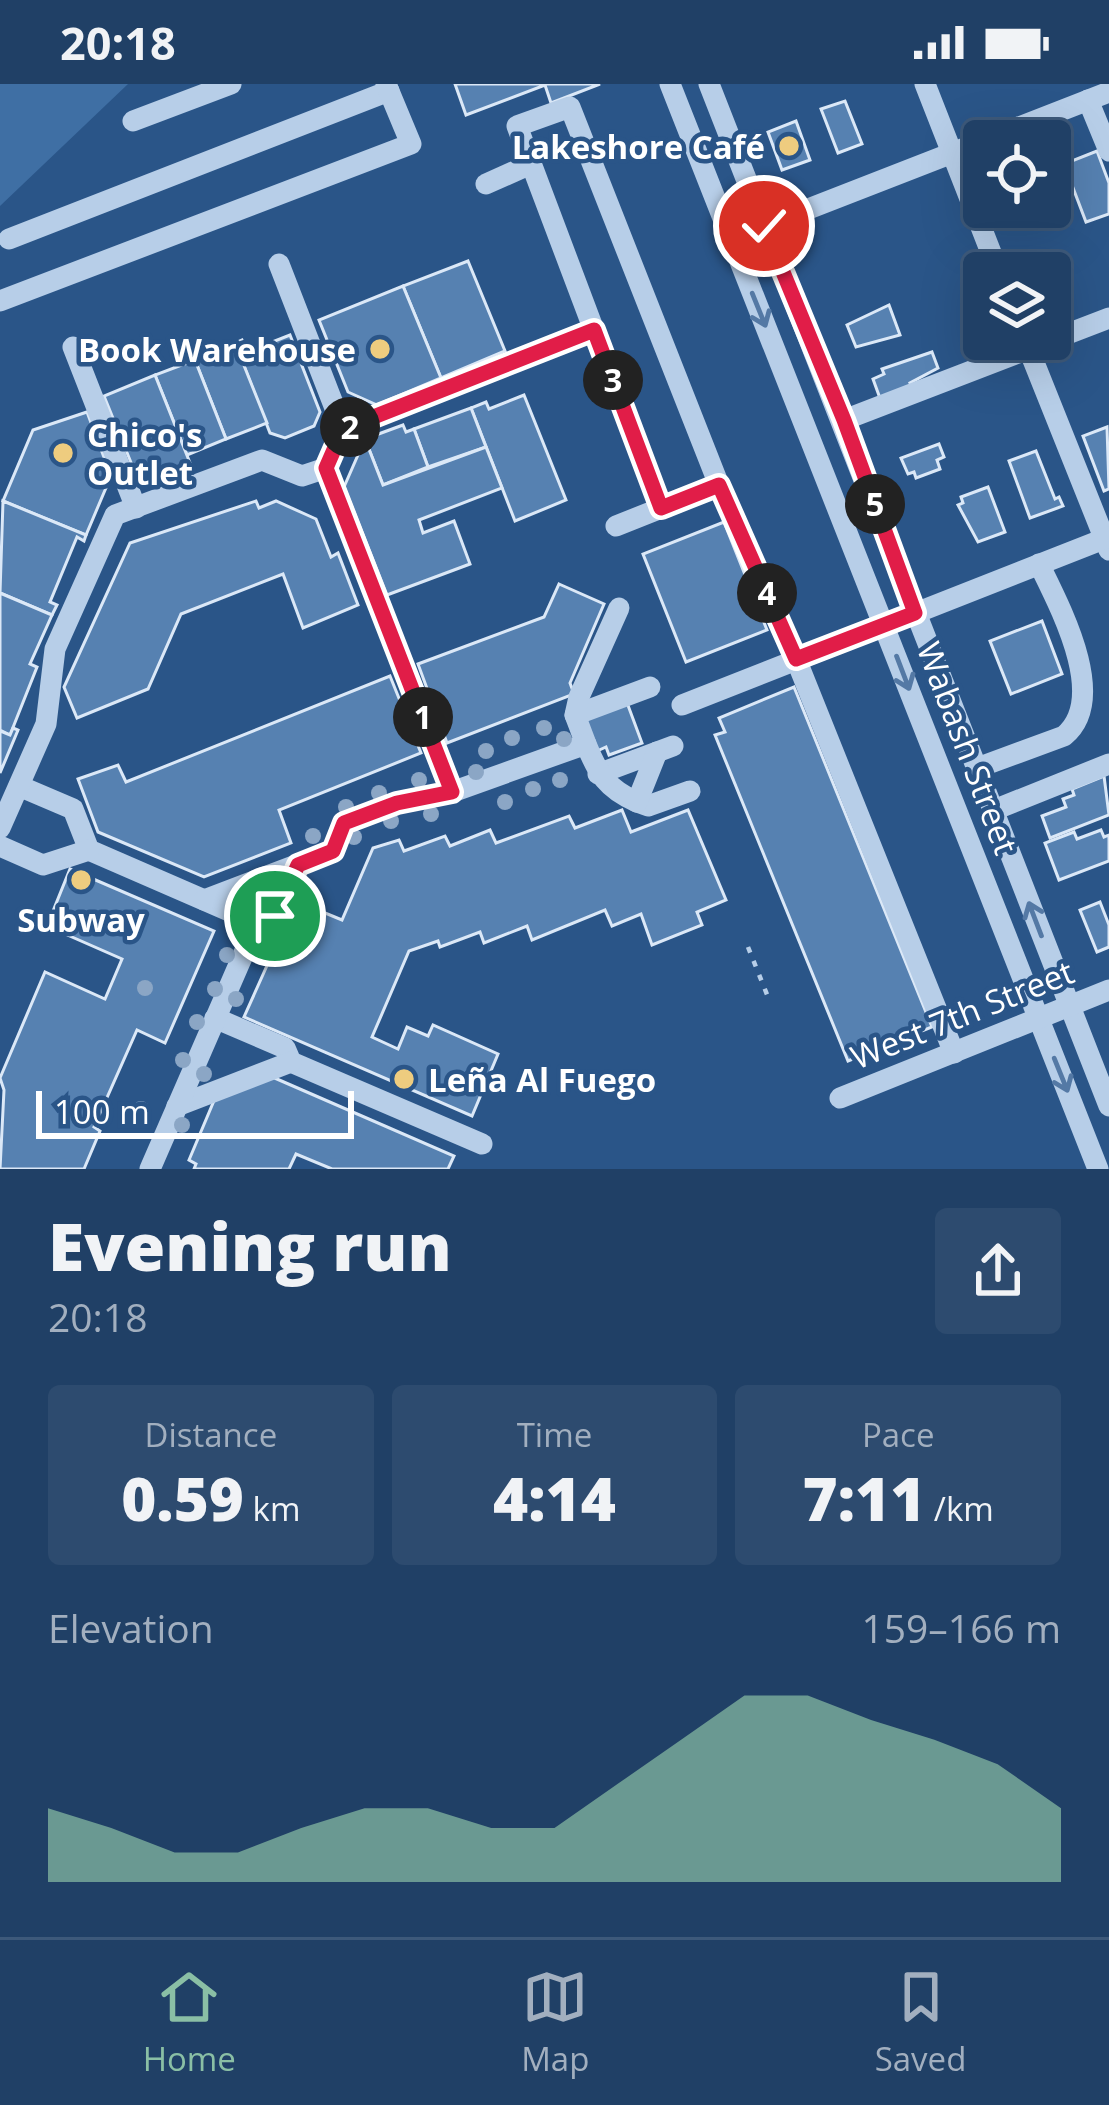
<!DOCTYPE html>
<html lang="en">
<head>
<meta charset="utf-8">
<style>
  :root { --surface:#204066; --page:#2d4b6f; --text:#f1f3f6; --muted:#a2afbf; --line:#3d597a; --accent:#8abfa5 }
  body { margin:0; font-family:"Open Sans",sans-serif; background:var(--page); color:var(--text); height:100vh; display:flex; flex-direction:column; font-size:45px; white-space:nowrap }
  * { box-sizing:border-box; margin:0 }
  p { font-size:39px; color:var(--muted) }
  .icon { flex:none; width:66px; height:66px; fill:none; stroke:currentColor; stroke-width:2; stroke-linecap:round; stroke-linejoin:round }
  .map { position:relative; height:1085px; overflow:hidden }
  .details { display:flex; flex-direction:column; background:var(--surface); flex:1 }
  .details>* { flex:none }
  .controls { position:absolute; left:963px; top:36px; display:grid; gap:24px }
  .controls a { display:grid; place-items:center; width:108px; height:108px; border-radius:12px; background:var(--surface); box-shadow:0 12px 48px #0002,0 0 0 3px var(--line); font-size:60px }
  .scale { position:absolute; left:36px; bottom:30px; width:318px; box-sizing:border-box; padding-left:12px; border:6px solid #fff; border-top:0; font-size:33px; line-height:42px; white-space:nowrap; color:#fff; -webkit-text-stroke:9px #2a5588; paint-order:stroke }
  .pin { position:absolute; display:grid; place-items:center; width:102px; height:102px; color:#fff; margin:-51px; border:6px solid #fff; border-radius:50%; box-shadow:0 3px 12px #0007 }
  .km { position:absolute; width:60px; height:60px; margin:-30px; border-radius:50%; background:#222; color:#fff; font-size:33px; line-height:60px; text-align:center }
  .round { display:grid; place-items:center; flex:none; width:126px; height:126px; border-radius:12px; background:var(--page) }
  .summary { display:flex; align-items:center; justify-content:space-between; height:204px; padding:0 48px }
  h1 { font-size:66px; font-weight:800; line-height:90px }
  .stats { display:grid; grid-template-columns:repeat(3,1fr); gap:18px; height:204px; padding:12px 48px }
  .stats div { display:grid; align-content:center; border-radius:12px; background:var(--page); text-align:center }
  .stats b { font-size:60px; font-weight:800 }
  .stats small { font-size:33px; font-weight:400 }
  .stats p { font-size:33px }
  .chart { height:336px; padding:24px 48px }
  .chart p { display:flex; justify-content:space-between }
  .chart svg { width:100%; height:216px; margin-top:12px; fill:var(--accent); opacity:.7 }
  .status { display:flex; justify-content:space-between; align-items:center; height:84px; padding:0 60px; background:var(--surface); direction:ltr }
  .status svg { height:33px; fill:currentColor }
  .tab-bar { display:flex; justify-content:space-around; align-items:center; height:168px; border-top:3px solid var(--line); background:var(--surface); font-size:33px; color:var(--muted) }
  .tab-bar a { display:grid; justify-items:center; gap:6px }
  .tab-bar .active { color:var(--accent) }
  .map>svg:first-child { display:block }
  .green { fill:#3f6fa4 }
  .building { fill:#5681b1; stroke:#dbe8f7; stroke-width:3 }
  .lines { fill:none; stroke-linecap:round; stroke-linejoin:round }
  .path { stroke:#b7cee8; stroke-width:4.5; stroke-dasharray:6 9; stroke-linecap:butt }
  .minor { stroke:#b7cee8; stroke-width:21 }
  .tree { fill:#8ba6c5 }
  .oneway { stroke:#5479a5 }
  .route-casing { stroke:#fff; stroke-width:24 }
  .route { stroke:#e11d48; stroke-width:15 }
  .poi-dot { fill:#eecc7f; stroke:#2a5588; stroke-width:4.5 }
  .labels { text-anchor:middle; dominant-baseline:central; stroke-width:9; stroke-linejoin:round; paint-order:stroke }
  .poi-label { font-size:33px; font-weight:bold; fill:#fff; stroke:#2a5588; text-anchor:end }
  .street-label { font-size:33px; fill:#fff; stroke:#2a5588 }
</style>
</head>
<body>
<div class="status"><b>20:18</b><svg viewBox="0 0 49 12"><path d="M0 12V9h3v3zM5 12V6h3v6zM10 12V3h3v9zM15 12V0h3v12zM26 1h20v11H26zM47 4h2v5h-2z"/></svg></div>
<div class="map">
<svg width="1109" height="1085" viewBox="0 0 1109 1085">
  <rect width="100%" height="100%" fill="#2a5588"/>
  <!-- green -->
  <path class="green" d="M0,0H128L0,122Z"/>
  <!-- building -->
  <g class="building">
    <path d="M455,0H600L551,19L545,1L466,31Z"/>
    <path d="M845,17L862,60L838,69L821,25Z"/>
    <path d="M796,37L810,76L782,86L768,48Z"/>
    <path d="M1097,67L1109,99V130L1086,138L1064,80Z"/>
    <path d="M468,177L505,267L441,294L403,202Z"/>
    <path d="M403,202L441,294L377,321L348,308L319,236Z"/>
    <path d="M889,221L900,251L856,263L847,241Z"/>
    <path d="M290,251L320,328L314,342L285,354L270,349L235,259L242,256L247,268Z"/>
    <path d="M235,259L267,339L226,355L195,276Z"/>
    <path d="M932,268L938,284L910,299L913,305L881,317L873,295L884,290L882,285Z"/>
    <path d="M195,276L226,355L187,371L155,291Z"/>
    <path d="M155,291L190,379L156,393L132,381L104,312Z"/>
    <path d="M524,311L566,416L515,437L471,324L486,318L489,325Z"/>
    <path d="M471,324L486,363L428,383L414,345Z"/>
    <path d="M87,328L111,392L86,451L3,417L33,346Z"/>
    <path d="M403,341L406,348L414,345L428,383L383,401L365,355Z"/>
    <path d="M1107,343L1109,405L1104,407L1083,352Z"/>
    <path d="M365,355L383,401L486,363L502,404L419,436L423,449L454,437L470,480L387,511L344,403Z"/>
    <path d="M939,360L944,373L937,376L940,385L916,394L914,388L908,390L901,374Z"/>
    <path d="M1036,367L1055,415L1059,413L1063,422L1030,434L1009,377Z"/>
    <path d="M988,403L1005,448L978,458L958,421L963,419L961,413Z"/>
    <path d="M3,417L86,451L84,457L77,453L50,518L57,521L52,531L0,509Z"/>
    <path d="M256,417L259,424L276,417L316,435L331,473L338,469L358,521L303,544L283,490L181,530L148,605L77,634L64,603L130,459Z"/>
    <path d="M724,438L767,546L686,578L643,470Z"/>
    <path d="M559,500L604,520L570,599L574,610L447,659L418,580L544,533Z"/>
    <path d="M0,509L52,531L30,580L37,583L10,651L0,646Z"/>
    <path d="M1042,537L1062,590L1011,610L990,557Z"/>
    <path d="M390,592L421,669L279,726L291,759L204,793L98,748L78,695L118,681L126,698Z"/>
    <path d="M794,603L932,943L848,977L715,651L725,648L719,634Z"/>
    <path d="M626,616L642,659L609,671L606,663L597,667L584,631Z"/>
    <path d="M13,644L18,646L0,689V647L10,651Z"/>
    <path d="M1104,692L1109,731L1050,754L1042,732L1066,723L1063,715L1074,711L1072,705Z"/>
    <path d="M622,726L631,748L688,726L726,816L697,828L702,841L652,861L641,830L612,842L605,826L532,856L527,842L484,859L480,848L440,863L438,857L409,867L372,953L398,965L407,943L428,952L433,941L498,970L472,1032L244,933L296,817L342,836L373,764L399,756L404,767L445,752L450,762L490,746L496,759L569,732L575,744Z"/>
    <path d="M1101,746L1104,753L1109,751V777L1059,796L1045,759L1074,748L1077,755Z"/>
    <path d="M70,785L214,847L165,959L137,946L94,1043L100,1047L84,1085H0L4,1006L0,994L45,888L105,915L122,875L47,842Z"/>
    <path d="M1100,818L1109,841V863L1097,868L1080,826Z"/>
    <path d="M270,992L454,1072L448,1085H332L296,1070L289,1085H194L196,1080L189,1076L216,1012Z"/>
  </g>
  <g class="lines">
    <!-- path -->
    <path class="path" d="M748,863L770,918"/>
    <!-- minor -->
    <g class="minor">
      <path d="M670,0L1098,1085"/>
      <path d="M709,0L1109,1022"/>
      <path d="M925,0L999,189"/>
      <path d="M1088,16L1109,67"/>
      <path d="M133,37L231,0"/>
      <path d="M486,100L531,80"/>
      <path d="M9,155L389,7"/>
      <path d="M731,155L1109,8"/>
      <path d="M279,180L343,345"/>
      <path d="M0,217L411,60L386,0"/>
      <path d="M1025,256L1109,466"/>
      <path d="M73,263L136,424"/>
      <path d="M844,336L1109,234"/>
      <path d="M326,384L452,708"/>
      <path d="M661,424L517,42L570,23L719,401"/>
      <path d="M616,442L719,401L796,575L954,969"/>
      <path d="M682,621L1109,453"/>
      <path d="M575,631L650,603"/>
      <path d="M586,660L575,631L579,613L619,524"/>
      <path d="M977,684L1064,652C1109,615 1061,525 1039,480"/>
      <path d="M598,690L673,662"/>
      <path d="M19,702L73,725L89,766L257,839"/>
      <path d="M637,718L648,722L690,707"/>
      <path d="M994,726L1109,680"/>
      <path d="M0,744L46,640L55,565L115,431L262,376L302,392L326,384L343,345L549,264"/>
      <path d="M0,762L43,781L89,766"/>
      <path d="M204,816L333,767L345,739L397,719L452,708L586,660C598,690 607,705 637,718L657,668"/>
      <path d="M215,934L285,964L291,978L482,1060"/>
      <path d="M840,1014L1109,906"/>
      <path d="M177,1022L291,978"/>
      <path d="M150,1085L257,839L275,832L298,781"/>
    </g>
  </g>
  <!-- trees -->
  <g class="tree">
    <circle cx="544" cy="644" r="8"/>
    <circle cx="512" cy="654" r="8"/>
    <circle cx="564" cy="655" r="8"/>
    <circle cx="486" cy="667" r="8"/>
    <circle cx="476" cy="688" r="8"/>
    <circle cx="419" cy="696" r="8"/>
    <circle cx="560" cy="696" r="8"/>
    <circle cx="533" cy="705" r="8"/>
    <circle cx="379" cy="709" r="8"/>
    <circle cx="505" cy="718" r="8"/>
    <circle cx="346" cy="723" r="8"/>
    <circle cx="431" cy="730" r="8"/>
    <circle cx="391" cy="737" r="8"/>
    <circle cx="313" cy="752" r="8"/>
    <circle cx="354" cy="753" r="8"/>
    <circle cx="227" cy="871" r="8"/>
    <circle cx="145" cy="904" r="8"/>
    <circle cx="215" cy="905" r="8"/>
    <circle cx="236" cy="915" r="8"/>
    <circle cx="197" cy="938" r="8"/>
    <circle cx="183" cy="976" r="8"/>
    <circle cx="204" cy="990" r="8"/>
    <circle cx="141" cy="1025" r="8"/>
    <circle cx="182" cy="1041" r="8"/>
  </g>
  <!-- one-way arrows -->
  <defs><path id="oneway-shaft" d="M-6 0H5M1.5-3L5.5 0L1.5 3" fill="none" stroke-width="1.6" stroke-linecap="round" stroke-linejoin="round" transform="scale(3)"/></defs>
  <g class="oneway">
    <use href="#oneway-shaft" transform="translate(759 226) rotate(68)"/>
    <use href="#oneway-shaft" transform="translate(903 589) rotate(69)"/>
    <use href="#oneway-shaft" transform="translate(1035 835) rotate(-111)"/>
    <use href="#oneway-shaft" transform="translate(1061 991) rotate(68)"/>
  </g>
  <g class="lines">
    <!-- route casing -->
    <g class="route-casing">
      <path id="route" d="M275,832L298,781L333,767L344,739L397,719L452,708L326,384L343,345L594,246L661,424L719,401L796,575L915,529L844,336L764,142"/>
    </g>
    <!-- route -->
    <use href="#route" class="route"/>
  </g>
  <!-- markers -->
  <g class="poi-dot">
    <circle cx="789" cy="62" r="12"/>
    <circle cx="380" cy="265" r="12"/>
    <circle cx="63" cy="369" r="12"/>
    <circle cx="81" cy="796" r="12"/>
    <circle cx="404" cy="995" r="12"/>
  </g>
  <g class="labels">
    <!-- poi labels -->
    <g class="poi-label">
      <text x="765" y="62">Lakeshore Café</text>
      <text x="356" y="265">Book Warehouse</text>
      <text x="87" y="350" text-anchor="start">Chico's<tspan x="87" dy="38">Outlet</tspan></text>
      <text x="81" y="835" text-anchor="middle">Subway</text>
      <text x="428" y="995" text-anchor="start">Leña Al Fuego</text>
    </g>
    <!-- street labels -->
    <g class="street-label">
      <text transform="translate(968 664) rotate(69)">Wabash Street</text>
      <text transform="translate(962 930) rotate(-22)">West 7th Street</text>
    </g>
  </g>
</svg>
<div class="controls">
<a><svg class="icon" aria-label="locate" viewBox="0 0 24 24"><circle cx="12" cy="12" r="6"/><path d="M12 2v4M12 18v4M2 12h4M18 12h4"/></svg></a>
<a><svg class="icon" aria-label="layers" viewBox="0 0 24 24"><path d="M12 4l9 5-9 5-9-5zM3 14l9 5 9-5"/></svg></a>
</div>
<div class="scale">100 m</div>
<div class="pin" style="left:275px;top:832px;background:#1e9e55"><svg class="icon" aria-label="arrive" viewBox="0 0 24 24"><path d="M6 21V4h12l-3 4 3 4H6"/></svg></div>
<div class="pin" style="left:764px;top:142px;background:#d93025"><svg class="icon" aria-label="check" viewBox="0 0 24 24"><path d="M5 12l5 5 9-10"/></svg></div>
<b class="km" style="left:423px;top:633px">1</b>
<b class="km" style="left:350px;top:343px">2</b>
<b class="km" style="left:613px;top:296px">3</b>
<b class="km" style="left:767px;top:509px">4</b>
<b class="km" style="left:875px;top:420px">5</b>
</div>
<section class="details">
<div class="summary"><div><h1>Evening run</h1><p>20:18</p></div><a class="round"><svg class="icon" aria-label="share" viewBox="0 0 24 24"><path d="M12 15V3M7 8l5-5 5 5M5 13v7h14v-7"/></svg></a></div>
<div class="stats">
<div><p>Distance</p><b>0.59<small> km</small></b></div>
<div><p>Time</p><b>4:14</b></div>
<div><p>Pace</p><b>7:11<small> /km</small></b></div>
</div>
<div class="chart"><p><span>Elevation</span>159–166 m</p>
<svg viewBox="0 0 160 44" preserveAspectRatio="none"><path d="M0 44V29L10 33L20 38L30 38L40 33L50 29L60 29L70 33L80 33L90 24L100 15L110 6L120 6L130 11L140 15L150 20L160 29V44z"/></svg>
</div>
</section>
<nav class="tab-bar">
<a class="active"><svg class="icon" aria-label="home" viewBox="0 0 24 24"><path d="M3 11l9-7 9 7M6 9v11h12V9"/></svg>Home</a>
<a><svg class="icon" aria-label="map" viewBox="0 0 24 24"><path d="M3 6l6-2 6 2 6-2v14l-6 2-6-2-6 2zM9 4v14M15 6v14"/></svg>Map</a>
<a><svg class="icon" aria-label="saved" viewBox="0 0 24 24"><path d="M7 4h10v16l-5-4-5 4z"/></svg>Saved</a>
</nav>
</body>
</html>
